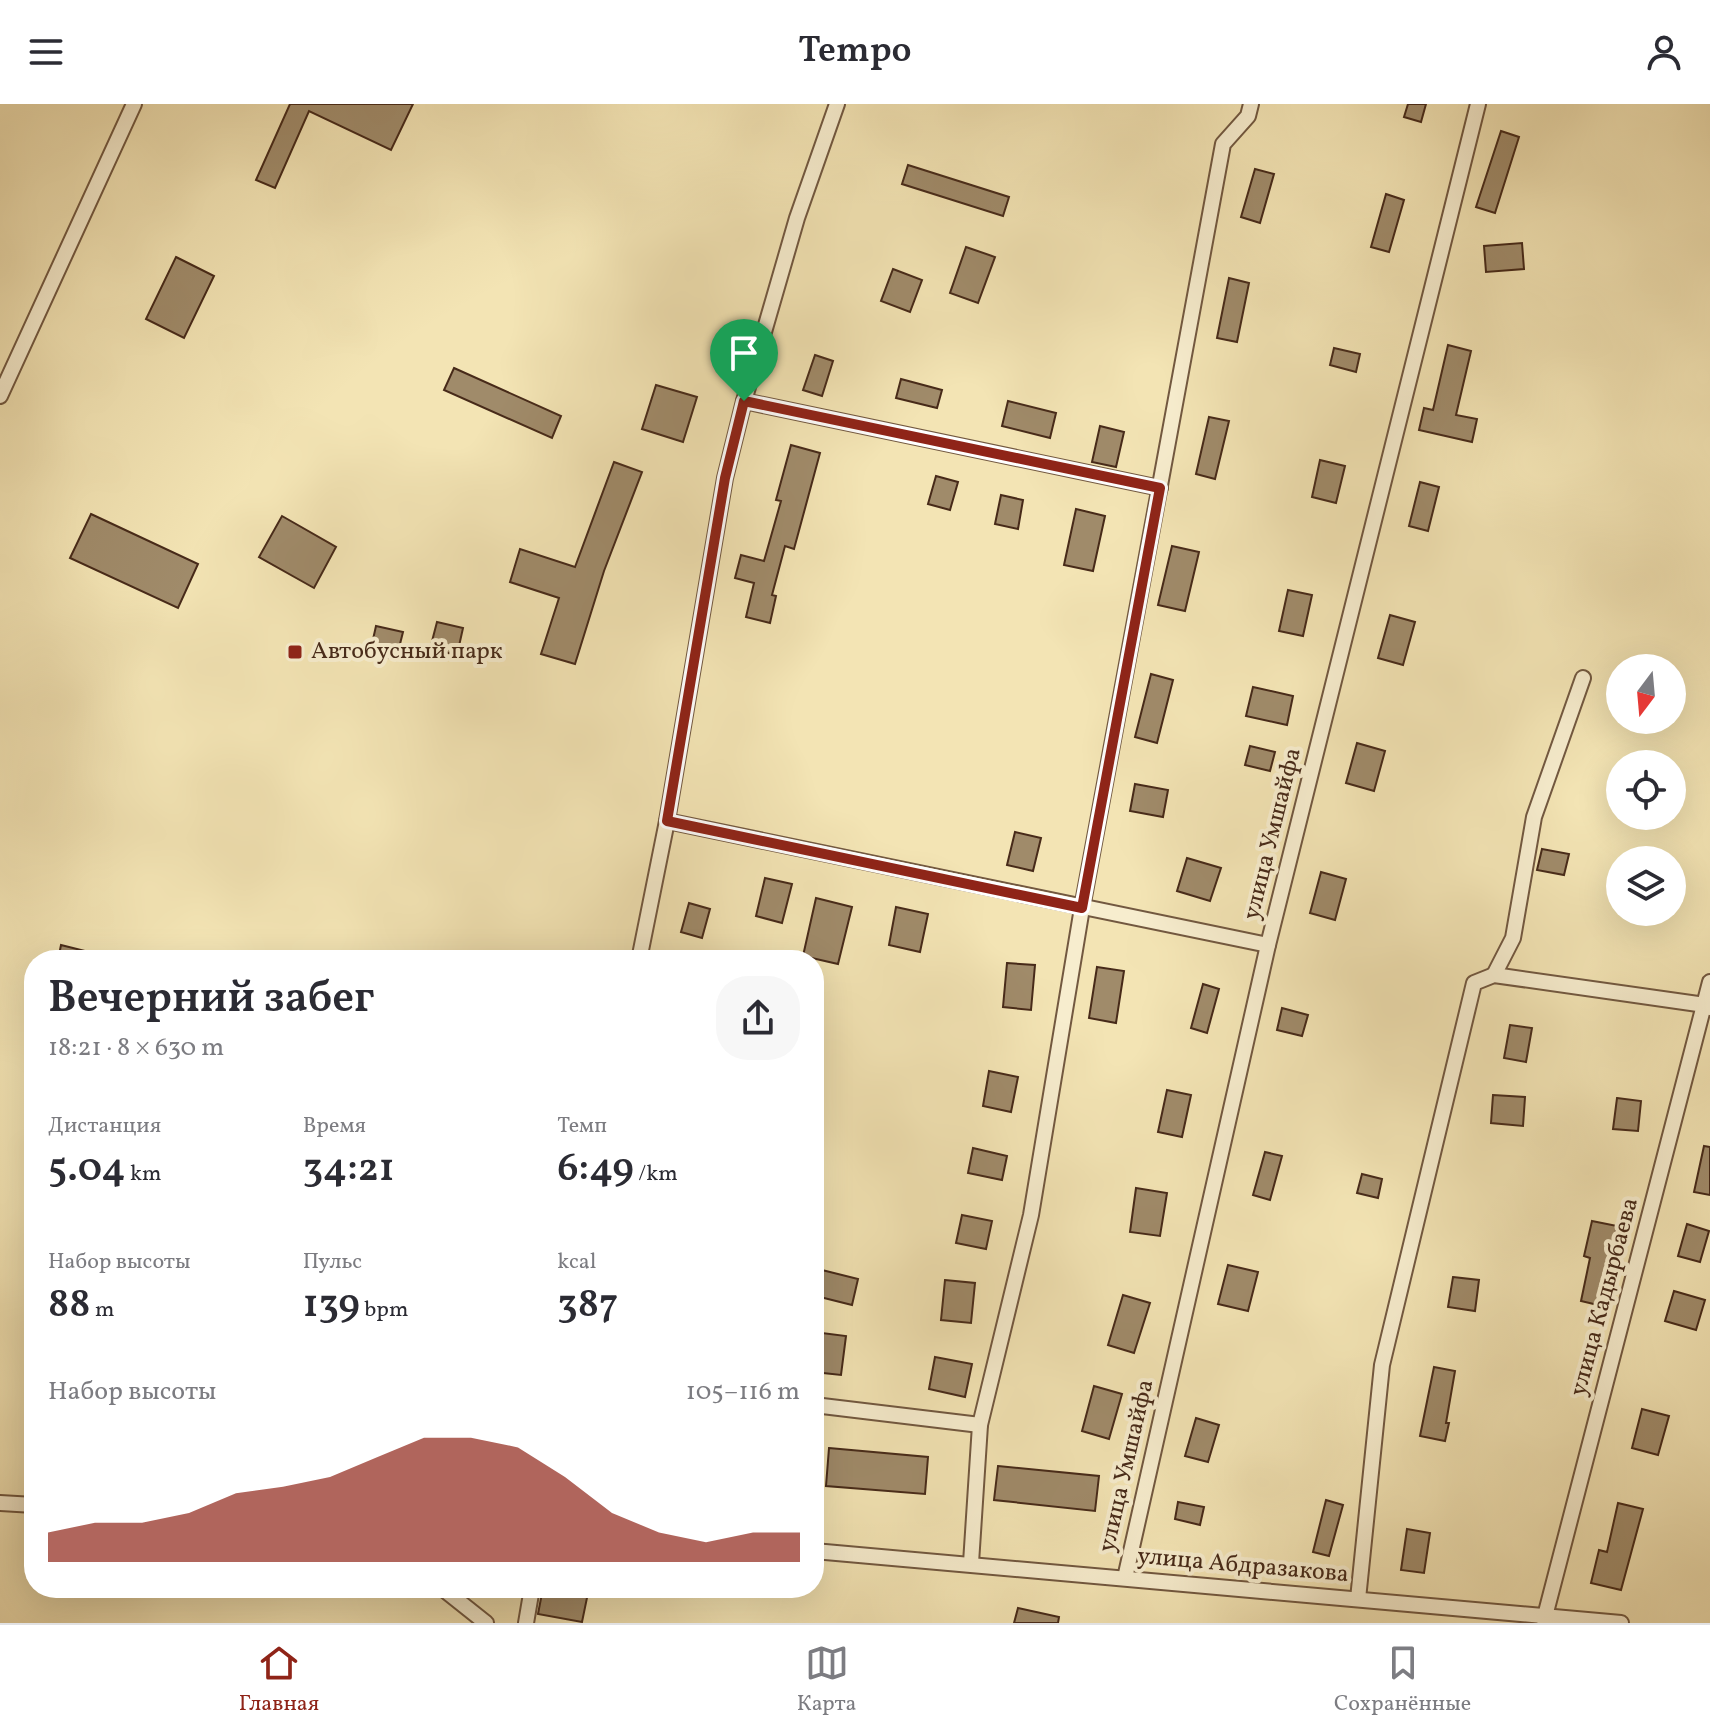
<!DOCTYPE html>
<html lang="ru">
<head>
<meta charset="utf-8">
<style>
  :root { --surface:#fff; --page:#f7f7f7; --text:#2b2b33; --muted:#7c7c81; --line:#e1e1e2; --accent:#8f2418 }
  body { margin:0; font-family:Vollkorn,serif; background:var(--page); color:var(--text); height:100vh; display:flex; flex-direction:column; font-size:30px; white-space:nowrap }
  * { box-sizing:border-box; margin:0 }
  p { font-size:26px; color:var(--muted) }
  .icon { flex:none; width:44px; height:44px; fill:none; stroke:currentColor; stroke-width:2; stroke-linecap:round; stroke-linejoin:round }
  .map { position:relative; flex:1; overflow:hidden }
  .panel { position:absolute; left:24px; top:846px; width:800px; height:648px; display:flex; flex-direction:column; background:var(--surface); border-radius:32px; box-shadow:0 8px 32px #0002 }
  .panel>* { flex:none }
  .needle { width:52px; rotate:196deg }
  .fabs { position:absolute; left:1606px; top:550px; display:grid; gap:16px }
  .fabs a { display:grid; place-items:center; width:80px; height:80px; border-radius:50%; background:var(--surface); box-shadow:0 8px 32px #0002; font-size:40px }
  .pin { position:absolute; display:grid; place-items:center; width:68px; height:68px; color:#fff; margin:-82px -34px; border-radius:50% 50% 50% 0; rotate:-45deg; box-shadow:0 0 8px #0007 }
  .pin .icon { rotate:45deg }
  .round { display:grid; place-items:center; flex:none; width:84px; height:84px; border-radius:32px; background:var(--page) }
  .headline { display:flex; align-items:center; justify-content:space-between; height:136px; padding:0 24px }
  h1 { font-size:44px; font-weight:600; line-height:60px }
  .stats { display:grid; grid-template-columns:repeat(3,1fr); gap:12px; height:136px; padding:8px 24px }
  .stats div { display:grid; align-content:center }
  .stats b { font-size:40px; font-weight:600 }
  .stats small { font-size:22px; font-weight:400 }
  .stats p { font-size:22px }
  .chart { height:224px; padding:16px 24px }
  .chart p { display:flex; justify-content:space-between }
  .chart svg { width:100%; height:144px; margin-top:8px; fill:var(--accent); opacity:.7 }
  header { display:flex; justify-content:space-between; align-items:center; height:104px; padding:0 24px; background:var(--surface); font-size:36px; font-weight:600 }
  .menu { display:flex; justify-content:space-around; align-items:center; height:112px; border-top:2px solid var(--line); background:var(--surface); font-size:22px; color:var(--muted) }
  .menu a { display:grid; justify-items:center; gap:4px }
  .menu .selected { color:var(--accent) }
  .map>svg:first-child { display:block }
  .building { fill:#a08b6a; stroke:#472a19; stroke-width:2 }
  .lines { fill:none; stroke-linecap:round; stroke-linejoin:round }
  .street-casing { stroke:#725840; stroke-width:18 }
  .street { stroke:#f7edce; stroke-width:14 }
  .route-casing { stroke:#fff; stroke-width:16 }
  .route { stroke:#8f2418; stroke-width:10 }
  .poi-dot { fill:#8f2418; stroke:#f7edce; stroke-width:3 }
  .labels { text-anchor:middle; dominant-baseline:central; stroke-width:8; stroke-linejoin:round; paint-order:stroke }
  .poi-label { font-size:24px; fill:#472a19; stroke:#f7edce; text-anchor:start }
  .street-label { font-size:24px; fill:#472a19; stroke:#f7edce }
</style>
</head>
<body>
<header><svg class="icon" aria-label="menu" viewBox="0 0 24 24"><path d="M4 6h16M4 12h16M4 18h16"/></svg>Tempo<svg class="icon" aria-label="person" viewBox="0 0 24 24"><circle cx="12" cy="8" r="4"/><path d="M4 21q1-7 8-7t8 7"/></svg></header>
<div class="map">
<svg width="1710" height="1519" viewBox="0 0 1710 1519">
  <rect width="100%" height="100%" fill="#f3e4b4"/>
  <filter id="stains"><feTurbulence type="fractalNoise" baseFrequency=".0025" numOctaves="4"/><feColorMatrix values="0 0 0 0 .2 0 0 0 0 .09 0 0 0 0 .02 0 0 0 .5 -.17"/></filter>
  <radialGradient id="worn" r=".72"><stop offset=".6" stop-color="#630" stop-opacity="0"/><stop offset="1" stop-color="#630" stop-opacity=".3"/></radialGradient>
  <!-- building -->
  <g class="building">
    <path d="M290,0H413L391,46L309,7L275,84L256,76Z"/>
    <path d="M1408,0H1426L1421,18L1404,13Z"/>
    <path d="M1501,27L1519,33L1495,109L1476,103Z"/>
    <path d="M908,61L1009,93L1003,112L902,80Z"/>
    <path d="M1255,65L1274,70L1260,119L1241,113Z"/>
    <path d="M1386,90L1404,96L1389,148L1371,143Z"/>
    <path d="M1522,139L1524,165L1486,168L1484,142Z"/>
    <path d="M966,143L995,153L978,199L950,189Z"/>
    <path d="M176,153L214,172L184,234L146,215Z"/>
    <path d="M893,165L922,176L910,208L881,197Z"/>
    <path d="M1229,174L1249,179L1237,238L1217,234Z"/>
    <path d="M1448,241L1471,247L1456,311L1477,315L1472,338L1419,326L1424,304L1433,306Z"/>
    <path d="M1334,244L1360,250L1356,268L1330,261Z"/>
    <path d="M815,251L833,257L822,292L803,286Z"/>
    <path d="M454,264L561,312L552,334L444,286Z"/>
    <path d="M901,275L942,286L937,304L896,294Z"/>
    <path d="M656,281L697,293L683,338L642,325Z"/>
    <path d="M1008,297L1056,309L1050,334L1002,322Z"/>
    <path d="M1209,313L1229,317L1215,375L1196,370Z"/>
    <path d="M1100,322L1124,328L1116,363L1092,358Z"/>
    <path d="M791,341L820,349L794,445L785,442L772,491L776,492L770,519L746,513L754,479L735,474L741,451L764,457L781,397L776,396Z"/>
    <path d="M1320,356L1345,362L1336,399L1312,393Z"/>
    <path d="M614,358L642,368L604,467L575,560L541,550L559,494L510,478L520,445L575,463Z"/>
    <path d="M936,372L958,378L950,406L928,400Z"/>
    <path d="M1420,378L1439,383L1428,427L1409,422Z"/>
    <path d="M1001,391L1023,396L1018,425L995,420Z"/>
    <path d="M1076,405L1105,412L1093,467L1064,461Z"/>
    <path d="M91,410L198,460L178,504L70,454Z"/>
    <path d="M282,412L336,443L314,484L259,453Z"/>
    <path d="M1172,442L1199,448L1185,507L1158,501Z"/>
    <path d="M1288,486L1312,491L1303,532L1279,527Z"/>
    <path d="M1390,511L1415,518L1403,561L1378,554Z"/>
    <path d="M437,518L463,524L457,551L430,545Z"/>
    <path d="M376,522L403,528L396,556L370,549Z"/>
    <path d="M1151,570L1173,576L1157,639L1135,633Z"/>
    <path d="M1253,583L1293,592L1287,621L1246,612Z"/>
    <path d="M1357,639L1385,647L1374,687L1346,679Z"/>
    <path d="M1250,642L1275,648L1270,667L1245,661Z"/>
    <path d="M1135,680L1168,686L1163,713L1130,707Z"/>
    <path d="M1015,728L1041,734L1033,767L1007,761Z"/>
    <path d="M1542,745L1569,750L1564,771L1537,766Z"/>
    <path d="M1187,754L1221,764L1210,797L1177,787Z"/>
    <path d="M1321,768L1346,775L1335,816L1310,809Z"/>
    <path d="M765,774L792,780L782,819L756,812Z"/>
    <path d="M816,794L852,803L838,860L803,852Z"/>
    <path d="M689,799L710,805L702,834L681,828Z"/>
    <path d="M896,803L928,810L920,848L889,841Z"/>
    <path d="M61,841L101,851V856H58Z"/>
    <path d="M1007,859L1035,861L1031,906L1003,903Z"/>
    <path d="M1097,863L1124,867L1116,919L1089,914Z"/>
    <path d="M1203,880L1219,885L1207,929L1191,924Z"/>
    <path d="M1282,904L1308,911L1302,932L1277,926Z"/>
    <path d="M1510,921L1532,924L1526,958L1504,954Z"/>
    <path d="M989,967L1018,973L1011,1008L983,1002Z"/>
    <path d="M1167,986L1191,991L1182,1033L1158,1028Z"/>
    <path d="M1493,991L1525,993L1523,1022L1491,1019Z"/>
    <path d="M1617,994L1641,997L1638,1027L1613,1025Z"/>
    <path d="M1704,1042L1710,1043V1091L1694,1088Z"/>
    <path d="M973,1044L1007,1052L1002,1076L968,1069Z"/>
    <path d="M1265,1048L1282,1052L1270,1096L1253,1091Z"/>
    <path d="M1362,1070L1382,1075L1378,1094L1357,1089Z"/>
    <path d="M1136,1084L1167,1089L1160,1132L1130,1128Z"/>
    <path d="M962,1111L992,1117L986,1145L956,1139Z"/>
    <path d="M1592,1117L1617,1122L1598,1201L1581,1197L1590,1154L1584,1152Z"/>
    <path d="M1687,1120L1709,1127L1700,1158L1678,1152Z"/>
    <path d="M1228,1161L1258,1168L1248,1207L1218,1200Z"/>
    <path d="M822,1166L858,1175L852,1201L816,1192Z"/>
    <path d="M1453,1173L1479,1176L1475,1207L1448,1203Z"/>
    <path d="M945,1176L975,1179L971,1219L941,1216Z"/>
    <path d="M1674,1187L1705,1196L1696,1226L1665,1217Z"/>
    <path d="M1123,1191L1150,1199L1134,1249L1108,1241Z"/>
    <path d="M814,1228L846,1232L841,1271L814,1268Z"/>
    <path d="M935,1253L972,1260L965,1293L929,1285Z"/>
    <path d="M1434,1263L1455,1267L1446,1319H1449L1445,1337L1420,1332Z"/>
    <path d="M1094,1282L1122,1290L1109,1335L1082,1327Z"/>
    <path d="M1642,1305L1669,1312L1658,1351L1632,1344Z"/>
    <path d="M1196,1314L1219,1321L1208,1358L1185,1352Z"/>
    <path d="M829,1344L928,1353L925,1390L826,1382Z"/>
    <path d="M998,1362L1099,1372L1095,1407L994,1396Z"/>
    <path d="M1326,1396L1343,1401L1329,1452L1313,1448Z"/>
    <path d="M1178,1398L1204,1403L1200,1421L1175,1415Z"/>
    <path d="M1618,1399L1643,1405L1621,1486L1591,1479L1599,1446L1607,1448Z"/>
    <path d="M1407,1425L1430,1429L1424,1469L1401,1466Z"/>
    <path d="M543,1484H589L582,1518L538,1510Z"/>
    <path d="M1018,1504L1059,1513L1058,1519H1014Z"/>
  </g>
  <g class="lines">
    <!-- street casing -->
    <g class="street-casing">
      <g id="street">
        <path d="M0,292L134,0"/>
        <path d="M744,297L1160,384"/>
        <path d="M667,717L1268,841"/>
        <path d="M639,856L667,717L725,374L744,297L797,114L837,0"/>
        <path d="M1494,871L1513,834L1534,713L1583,574"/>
        <path d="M814,1301L980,1321"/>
        <path d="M0,1399L34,1401"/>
        <path d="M814,1447L1621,1519"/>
        <path d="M971,1459L980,1321L1031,1111L1082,804L1223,40L1248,12L1251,0"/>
        <path d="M1125,1474L1268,841L1478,0"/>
        <path d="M442,1484L486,1519"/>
        <path d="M1358,1495L1382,1261L1474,879L1494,871L1705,901L1710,904"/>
        <path d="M1544,1516L1710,878"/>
        <path d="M526,1519L532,1484"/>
      </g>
    </g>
    <!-- street -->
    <use href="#street" class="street"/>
  </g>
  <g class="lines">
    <!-- route casing -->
    <g class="route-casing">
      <path id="route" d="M744,297L1160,384L1082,804L667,717L725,374Z"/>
    </g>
    <!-- route -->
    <use href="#route" class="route"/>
  </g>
  <!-- markers -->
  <rect class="poi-dot" x="287" y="540" width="16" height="16" rx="4"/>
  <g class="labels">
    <!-- poi labels -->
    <g class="poi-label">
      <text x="311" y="548">Автобусный парк</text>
    </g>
    <!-- street labels -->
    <g class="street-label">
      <text transform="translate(1273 730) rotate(-76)">улица Умшайфа</text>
      <text transform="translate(1605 1193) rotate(-75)">улица Кадырбаева</text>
      <text transform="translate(1127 1362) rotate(-77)">улица Умшайфа</text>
      <text transform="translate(1243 1462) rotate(5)">улица Абдразакова</text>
    </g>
  </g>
  <rect width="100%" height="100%" filter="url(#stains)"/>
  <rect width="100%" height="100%" fill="url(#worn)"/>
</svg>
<div class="fabs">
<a><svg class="needle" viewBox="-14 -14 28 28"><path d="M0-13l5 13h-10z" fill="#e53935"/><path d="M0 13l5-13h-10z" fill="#7c7c81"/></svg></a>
<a><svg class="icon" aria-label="locate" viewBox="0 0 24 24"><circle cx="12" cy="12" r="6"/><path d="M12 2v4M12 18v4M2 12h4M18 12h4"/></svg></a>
<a><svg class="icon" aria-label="layers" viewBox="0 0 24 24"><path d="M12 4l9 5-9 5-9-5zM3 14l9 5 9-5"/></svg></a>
</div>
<div class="pin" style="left:744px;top:297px;background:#1e9e55"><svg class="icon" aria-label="arrive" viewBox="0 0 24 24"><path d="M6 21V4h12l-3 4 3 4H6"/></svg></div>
<section class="panel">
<div class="headline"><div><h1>Вечерний забег</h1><p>18:21 · 8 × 630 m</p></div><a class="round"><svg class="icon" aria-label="share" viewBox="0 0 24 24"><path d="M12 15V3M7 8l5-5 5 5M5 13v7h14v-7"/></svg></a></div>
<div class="stats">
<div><p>Дистанция</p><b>5.04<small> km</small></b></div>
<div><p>Время</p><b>34:21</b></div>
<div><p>Темп</p><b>6:49<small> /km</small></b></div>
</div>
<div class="stats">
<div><p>Набор высоты</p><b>88<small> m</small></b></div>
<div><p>Пульс</p><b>139<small> bpm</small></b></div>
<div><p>kcal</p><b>387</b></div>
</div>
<div class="chart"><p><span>Набор высоты</span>105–116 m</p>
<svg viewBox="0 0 160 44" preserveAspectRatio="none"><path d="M0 44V35L10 32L20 32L30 29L40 23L50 21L60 18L70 12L80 6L90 6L100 9L110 18L120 29L130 35L140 38L150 35L160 35V44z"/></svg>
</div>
</section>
</div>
<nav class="menu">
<a class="selected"><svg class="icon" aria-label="home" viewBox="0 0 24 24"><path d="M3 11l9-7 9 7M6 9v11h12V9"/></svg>Главная</a>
<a><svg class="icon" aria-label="map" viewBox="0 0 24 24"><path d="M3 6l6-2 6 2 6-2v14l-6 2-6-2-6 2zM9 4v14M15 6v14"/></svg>Карта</a>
<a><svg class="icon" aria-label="saved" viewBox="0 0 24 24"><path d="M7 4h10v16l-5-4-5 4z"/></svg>Сохранённые</a>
</nav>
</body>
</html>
